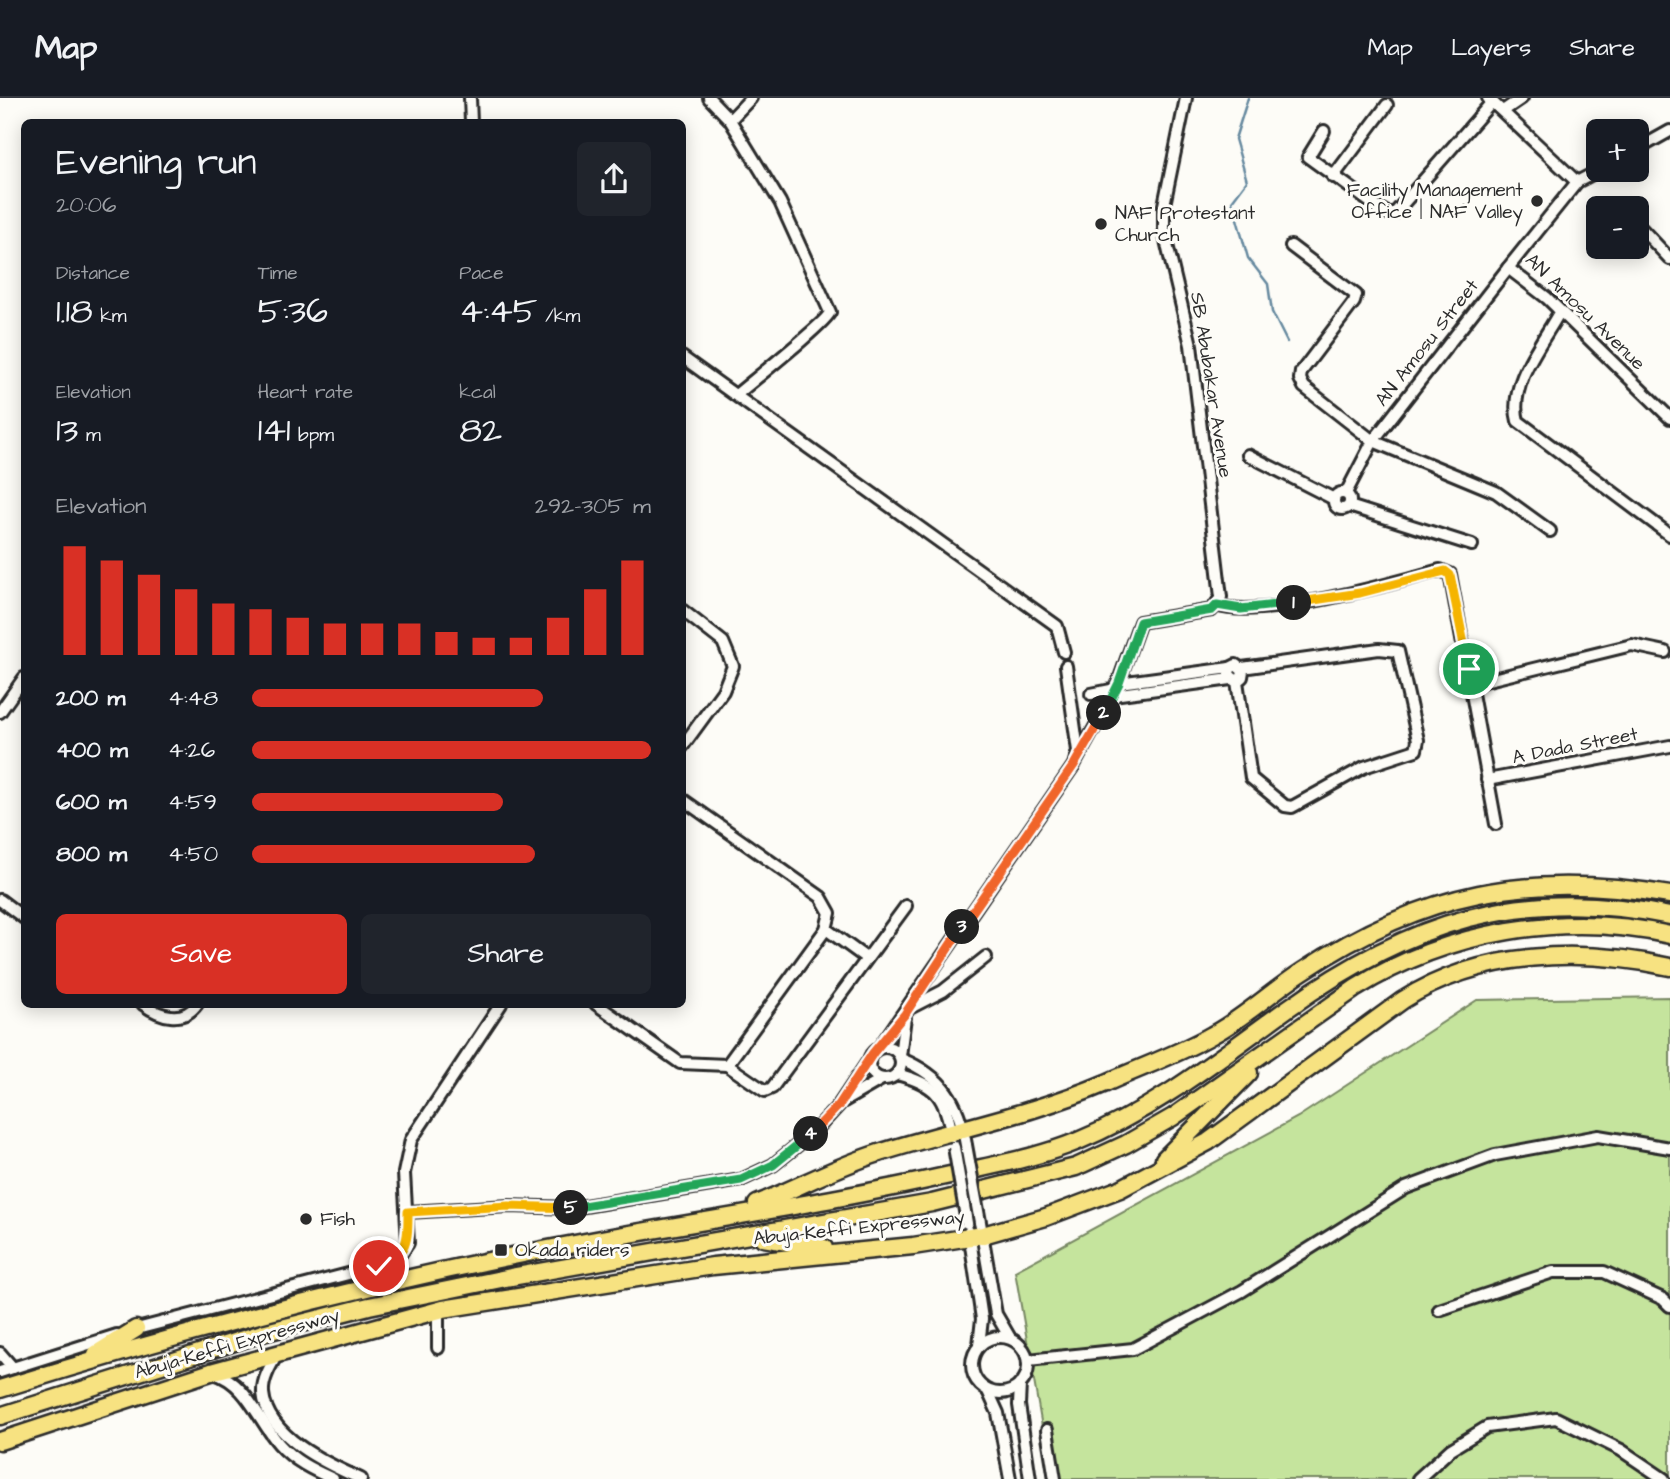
<!DOCTYPE html>
<html lang="en">
<head>
<meta charset="utf-8">
<style>
  :root { --surface:#171b24; --page:#20242c; --text:#f1f3f6; --muted:#9ea1a6; --line:#363941; --accent:#d93025 }
  body { margin:0; font-family:"Architects Daughter",sans-serif; background:var(--page); color:var(--text); height:100vh; display:flex; flex-direction:column; font-size:26px; white-space:nowrap }
  * { box-sizing:border-box; margin:0 }
  p { font-size:23px; color:var(--muted) }
  .icon { flex:none; width:38px; height:38px; fill:none; stroke:currentColor; stroke-width:2; stroke-linecap:round; stroke-linejoin:round }
  .map { position:relative; flex:1; overflow:hidden }
  .sheet { position:absolute; left:21px; top:21px; width:665px; height:889px; display:flex; flex-direction:column; background:var(--surface); border-radius:10px; box-shadow:0 4px 18px #0003 }
  .sheet>* { flex:none }
  .fabs { position:absolute; left:1586px; top:21px; display:grid; gap:14px }
  .fabs a { display:grid; place-items:center; width:63px; height:63px; border-radius:10px; background:var(--surface); box-shadow:0 4px 18px #0003; font-size:35px }
  .pin { position:absolute; display:grid; place-items:center; width:60px; height:60px; color:#fff; margin:-30px; border:4px solid #fff; border-radius:50%; box-shadow:0 2px 7px #0007 }
  .km { position:absolute; width:35px; height:35px; margin:-18px; border-radius:50%; background:#222; color:#fff; font-size:19px; line-height:35px; text-align:center }
  .round { display:grid; place-items:center; flex:none; width:74px; height:74px; border-radius:10px; background:var(--page) }
  .headline { display:flex; align-items:center; justify-content:space-between; height:119px; padding:0 35px }
  h1 { font-size:38px; font-weight:600; line-height:52px }
  .stats { display:grid; grid-template-columns:repeat(3,1fr); gap:10px; height:119px; padding:7px 35px }
  .stats div { display:grid; align-content:center }
  .stats b { font-size:35px; font-weight:600 }
  .stats small { font-size:19px; font-weight:400 }
  .stats p { font-size:19px }
  .chart { height:196px; padding:14px 35px }
  .chart p { display:flex; justify-content:space-between }
  .chart svg { width:100%; height:126px; margin-top:7px; stroke:var(--accent); stroke-width:6 }
  .button { display:flex; gap:14px; margin-top:auto; padding:14px 35px }
  .button a { flex:1; height:80px; border-radius:10px; background:var(--accent); color:#fff; font-size:28px; font-weight:600; line-height:80px; text-align:center }
  .button a+a { background:var(--page); color:var(--text) }
  ul { padding:0 35px; list-style:none; font-size:23px }
  li { display:grid; grid-template-columns:112px 84px 1fr; align-items:center; height:52px }
  li i { height:18px; border-radius:9px; background:var(--accent) }
  header { display:flex; align-items:center; gap:42px; box-sizing:border-box; height:98px; padding:0 35px; background:var(--surface); border-bottom:2px solid var(--line) }
  header strong { font-size:33px }
  nav { display:flex; gap:38px; margin-inline-start:auto; font-size:24px }
  .map>svg:first-child { display:block }
  .green { fill:#c5e49d; stroke:#788864; stroke-width:2 }
  .lines { fill:none; stroke-linecap:round; stroke-linejoin:round }
  .stream { stroke:#66899f; stroke-width:2.5 }
  .minor-casing { stroke:#2b2b2b; stroke-width:16 }
  .highway-casing { stroke:#2b2b2b; stroke-width:21 }
  .minor { stroke:#fdfcf7; stroke-width:10 }
  .highway { stroke:#f7e281; stroke-width:16 }
  .minor-bridge-casing { stroke:#2b2b2b; stroke-width:16; stroke-linecap:butt }
  .minor-bridge { stroke:#fdfcf7; stroke-width:10 }
  .split-1-casing { stroke:#fff; stroke-width:14 }
  .split-2-casing { stroke:#fff; stroke-width:14 }
  .split-3-casing { stroke:#fff; stroke-width:14 }
  .split-4-casing { stroke:#fff; stroke-width:14 }
  .split-5-casing { stroke:#fff; stroke-width:14 }
  .split-6-casing { stroke:#fff; stroke-width:14 }
  .split-1 { stroke:#f5b400; stroke-width:9 }
  .split-2 { stroke:#22a559; stroke-width:9 }
  .split-3 { stroke:#f0652b; stroke-width:9 }
  .split-4 { stroke:#f0652b; stroke-width:9 }
  .split-5 { stroke:#22a559; stroke-width:9 }
  .split-6 { stroke:#f5b400; stroke-width:9 }
  .poi-dot { fill:#2b2b2b; stroke:#fdfcf7; stroke-width:2.5 }
  .labels { text-anchor:middle; dominant-baseline:central; stroke-width:6; stroke-linejoin:round; paint-order:stroke }
  .poi-label { font-size:19px; fill:#2b2b2b; stroke:#fdfcf7; text-anchor:start }
  .street-label { font-size:19px; fill:#2b2b2b; stroke:#fdfcf7 }
</style>
</head>
<body>
<header>
<strong>Map</strong>
<nav><a>Map</a><a>Layers</a><a>Share</a></nav>
</header>
<div class="map">
<svg width="1670" height="1381" viewBox="0 0 1670 1381">
  <rect width="100%" height="100%" fill="#fdfcf7"/>
  <filter id="ink" filterUnits="userSpaceOnUse"><feTurbulence type="fractalNoise" baseFrequency=".0143" numOctaves="2"/><feDisplacementMap in="SourceGraphic" scale="14" xChannelSelector="R" yChannelSelector="G"/><feConvolveMatrix kernelMatrix="1 2 1 2 8 2 1 2 1" color-interpolation-filters="sRGB"/></filter>
  <g filter="url(#ink)">
    <!-- green -->
    <path class="green" d="M1670,899V1381H1051L1015,1173L1298,1019L1477,902Z"/>
    <g class="lines">
      <!-- stream -->
      <path class="stream" d="M1248,0L1235,41L1247,83L1232,103L1248,160L1268,186L1272,214L1287,244"/>
      <!-- minor casing -->
      <g class="minor-casing">
        <g id="minor">
          <path d="M470,0L471,24"/>
          <path d="M709,0L730,22L780,104L830,214C828,223 750,285 736,297"/>
          <path d="M1488,0L1577,84"/>
          <path d="M1503,13L1522,0"/>
          <path d="M730,22L751,0"/>
          <path d="M1324,33L1308,59L1377,109L1387,115H1395L1492,4"/>
          <path d="M1636,52L1670,33"/>
          <path d="M1600,72L1577,84L1508,170L1547,200L1670,320"/>
          <path d="M1333,79L1387,7"/>
          <path d="M1637,126L1670,161"/>
          <path d="M1291,148L1356,197L1354,204L1301,274L1300,281L1304,289L1373,343L1496,394L1550,433"/>
          <path d="M1560,213C1542,246 1508,285 1518,323L1670,437"/>
          <path d="M682,259L1057,528L1064,554"/>
          <path d="M1248,357L1334,401"/>
          <circle cx="1342" cy="403" r="8"/>
          <path d="M1346,395L1373,343L1508,170"/>
          <path d="M1349,408L1472,447"/>
          <path d="M1217,507C1257,523 1396,485 1440,472L1450,476L1496,726"/>
          <path d="M682,512L723,544L733,568L723,593L682,649"/>
          <path d="M1237,583L1229,577L1230,570L1236,567L1243,573L1242,579L1237,583L1251,680L1285,708L1292,709L1364,669L1416,652L1418,642L1398,553L1379,551L1242,570"/>
          <path d="M1119,585L1230,570"/>
          <path d="M1472,586L1632,547L1665,554"/>
          <path d="M1091,596L1116,591"/>
          <path d="M1113,597L1231,581"/>
          <path d="M0,614L24,580"/>
          <path d="M1074,667L1116,591L1140,524L1212,512L1221,499L1191,247L1164,134V107L1186,0"/>
          <path d="M1487,682L1670,648"/>
          <path d="M682,701L821,799L830,815L826,831L727,967"/>
          <path d="M0,802L24,820"/>
          <path d="M826,831L866,860"/>
          <path d="M143,906C159,918 183,926 197,906"/>
          <path d="M596,906L680,965L727,967L765,993L772,990L906,808"/>
          <path d="M908,911L943,893L986,859"/>
          <circle cx="885" cy="965" r="16"/>
          <path d="M879,950L1074,667L1078,653L1066,568"/>
          <path d="M900,958L905,919"/>
          <path d="M901,961C943,978 959,1004 966,1047"/>
          <path d="M897,976C937,987 945,998 952,1038"/>
          <path d="M844,1003L882,981"/>
          <path d="M408,1114L509,1108L573,1110L741,1082L773,1067L814,1034L839,1007L869,962"/>
          <path d="M980,1124L996,1216L1010,1240"/>
          <path d="M969,1134L982,1221L979,1247"/>
          <path d="M1439,1212L1553,1174H1604L1663,1201L1670,1208"/>
          <path d="M438,1213V1250"/>
          <path d="M133,1232L379,1168L398,1159L408,1145L404,1075L411,1042L501,906"/>
          <circle cx="1000" cy="1267" r="28"/>
          <path d="M0,1255L13,1270"/>
          <path d="M278,1255C271,1267 262,1281 263,1295C267,1339 327,1366 361,1381"/>
          <path d="M1028,1262L1133,1251L1242,1193L1406,1090L1495,1057L1598,1038L1670,1050"/>
          <path d="M0,1274L117,1237"/>
          <path d="M214,1275C247,1285 258,1322 279,1346C294,1363 313,1372 333,1381"/>
          <path d="M1020,1286L1019,1307L1030,1381"/>
          <path d="M988,1293L998,1315L1010,1381"/>
          <path d="M1047,1332L1055,1381"/>
          <path d="M1418,1381L1451,1351L1487,1329L1556,1320L1621,1352L1664,1381"/>
        </g>
      </g>
      <!-- highway casing -->
      <g class="highway-casing">
        <g id="highway">
          <path d="M1164,1061L1249,975"/>
          <path d="M757,1106C797,1090 837,1068 879,1055C955,1031 1033,1016 1106,985C1141,969 1179,956 1212,937C1244,920 1272,893 1303,873C1424,793 1528,773 1670,797"/>
          <path d="M763,1140L824,1150"/>
          <path d="M96,1256L136,1231"/>
          <path d="M0,1291C198,1229 397,1178 601,1141C718,1120 835,1103 950,1077C993,1067 1037,1060 1078,1043C1156,1011 1220,959 1287,911C1408,824 1521,787 1670,818"/>
          <path d="M0,1318L266,1234L369,1208L511,1179L932,1105L1076,1069L1126,1046L1173,1019L1356,890C1448,833 1564,813 1670,837"/>
          <path d="M0,1343L211,1274L443,1211L713,1168L913,1148L983,1137L1046,1119L1120,1091L1208,1044L1403,902C1482,852 1581,850 1670,869"/>
        </g>
      </g>
      <!-- minor -->
      <use href="#minor" class="minor"/>
      <!-- highway -->
      <use href="#highway" class="highway"/>
      <!-- minor-bridge casing -->
      <g class="minor-bridge-casing">
        <g id="minor-bridge">
          <path d="M966,1047L980,1124"/>
          <path d="M954,1049L967,1125"/>
        </g>
      </g>
      <!-- minor-bridge -->
      <use href="#minor-bridge" class="minor-bridge"/>
    </g>
  </g>
  <g class="lines" filter="url(#ink)">
    <!-- split-1 casing -->
    <g class="split-1-casing">
      <path id="split-1" d="M1294,505L1360,495L1445,473L1450,477L1469,571"/>
    </g>
    <!-- split-2 casing -->
    <g class="split-2-casing">
      <path id="split-2" d="M1104,615L1119,585L1140,524L1212,512L1217,507L1241,511L1294,505"/>
    </g>
    <!-- split-3 casing -->
    <g class="split-3-casing">
      <path id="split-3" d="M962,829L1074,667L1104,615"/>
    </g>
    <!-- split-4 casing -->
    <g class="split-4-casing">
      <path id="split-4" d="M811,1036L839,1007L873,955L905,916L962,829"/>
    </g>
    <!-- split-5 casing -->
    <g class="split-5-casing">
      <path id="split-5" d="M571,1110L741,1082L773,1067L811,1036"/>
    </g>
    <!-- split-6 casing -->
    <g class="split-6-casing">
      <path id="split-6" d="M379,1168C408,1158 408,1142 408,1114L509,1108L571,1110"/>
    </g>
    <!-- split-1 -->
    <use href="#split-1" class="split-1"/>
    <!-- split-2 -->
    <use href="#split-2" class="split-2"/>
    <!-- split-3 -->
    <use href="#split-3" class="split-3"/>
    <!-- split-4 -->
    <use href="#split-4" class="split-4"/>
    <!-- split-5 -->
    <use href="#split-5" class="split-5"/>
    <!-- split-6 -->
    <use href="#split-6" class="split-6"/>
  </g>
  <!-- markers -->
  <g class="poi-dot">
    <circle cx="1537" cy="103" r="7"/>
    <circle cx="1101" cy="126" r="7"/>
    <circle cx="306" cy="1121" r="7"/>
    <rect x="494" y="1145" width="14" height="14" rx="3.5"/>
  </g>
  <g class="labels">
    <!-- poi labels -->
    <g class="poi-label">
      <text x="1523" y="92" text-anchor="end">Facility Management<tspan x="1523" dy="22">Office | NAF Valley</tspan></text>
      <text x="1115" y="115">NAF Protestant<tspan x="1115" dy="22">Church</tspan></text>
      <text x="320" y="1121">Fish</text>
      <text x="515" y="1152">Okada riders</text>
    </g>
    <!-- street labels -->
    <g class="street-label">
      <text transform="translate(1585 214) rotate(44)">AN Amosu Avenue</text>
      <text transform="translate(1427 245) rotate(-52)">AN Amosu Street</text>
      <text transform="translate(1211 287) rotate(81)">SB Abubakar Avenue</text>
      <text transform="translate(1575 648) rotate(-11)">A Dada Street</text>
      <text transform="translate(859 1130) rotate(-6)">Abuja-Keffi Expressway</text>
      <text transform="translate(237 1246) rotate(-16)">Abuja-Keffi Expressway</text>
    </g>
  </g>
</svg>
<div class="fabs">
<a>+</a>
<a>−</a>
</div>
<div class="pin" style="left:1469px;top:571px;background:#1e9e55"><svg class="icon" aria-label="arrive" viewBox="0 0 24 24"><path d="M6 21V4h12l-3 4 3 4H6"/></svg></div>
<div class="pin" style="left:379px;top:1168px;background:#d93025"><svg class="icon" aria-label="check" viewBox="0 0 24 24"><path d="M5 12l5 5 9-10"/></svg></div>
<b class="km" style="left:1294px;top:505px">1</b>
<b class="km" style="left:1104px;top:615px">2</b>
<b class="km" style="left:962px;top:829px">3</b>
<b class="km" style="left:811px;top:1036px">4</b>
<b class="km" style="left:571px;top:1110px">5</b>
<section class="sheet">
<div class="headline"><div><h1>Evening run</h1><p>20:06</p></div><a class="round"><svg class="icon" aria-label="share" viewBox="0 0 24 24"><path d="M12 15V3M7 8l5-5 5 5M5 13v7h14v-7"/></svg></a></div>
<div class="stats">
<div><p>Distance</p><b>1.18<small> km</small></b></div>
<div><p>Time</p><b>5:36</b></div>
<div><p>Pace</p><b>4:45<small> /km</small></b></div>
</div>
<div class="stats">
<div><p>Elevation</p><b>13<small> m</small></b></div>
<div><p>Heart rate</p><b>141<small> bpm</small></b></div>
<div><p>kcal</p><b>82</b></div>
</div>
<div class="chart"><p><span>Elevation</span>292–305 m</p>
<svg viewBox="0 0 160 44" preserveAspectRatio="none"><path d="M5 44V6M15 44V11M25 44V16M35 44V21M45 44V26M55 44V28M65 44V31M75 44V33M85 44V33M95 44V33M105 44V36M115 44V38M125 44V38M135 44V31M145 44V21M155 44V11"/></svg>
</div>
<ul>
<li><b>200 m</b>4:48<i style="width:73%"></i></li>
<li><b>400 m</b>4:26<i style="width:100%"></i></li>
<li><b>600 m</b>4:59<i style="width:63%"></i></li>
<li><b>800 m</b>4:50<i style="width:71%"></i></li>
</ul>
<div class="button"><a>Save</a><a>Share</a></div>
</section>
</div>
</body>
</html>
